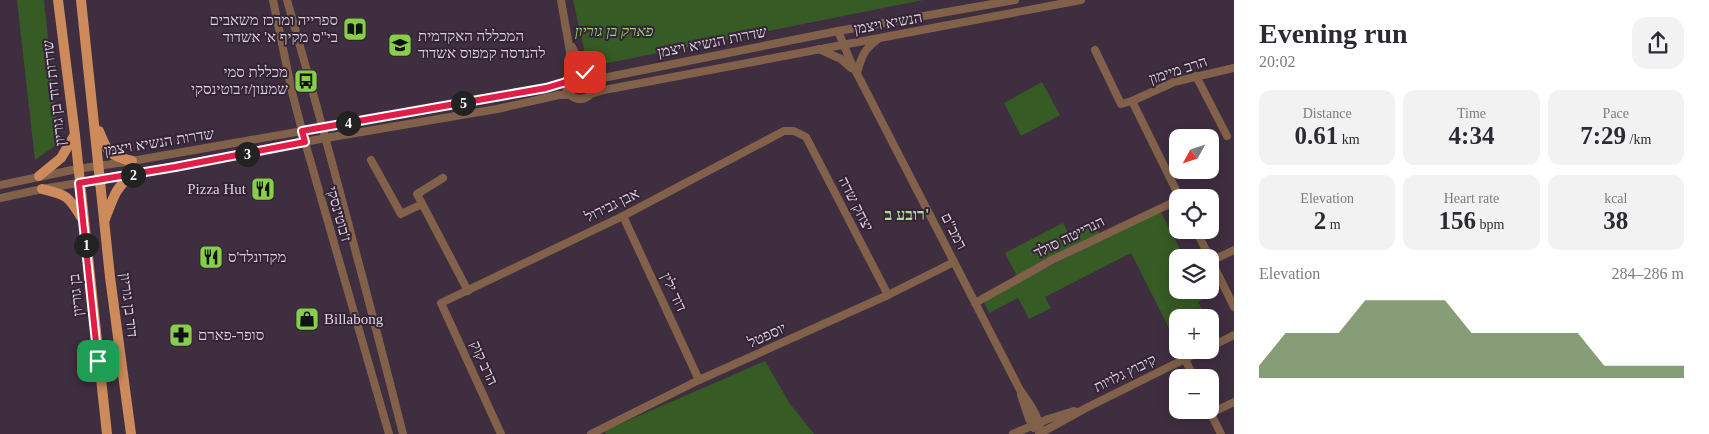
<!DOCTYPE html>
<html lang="en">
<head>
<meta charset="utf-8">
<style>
  :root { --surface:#fff; --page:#f2f2f3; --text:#2b2b33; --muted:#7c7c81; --accent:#54753e }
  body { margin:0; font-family:"Times New Roman",Heebo,serif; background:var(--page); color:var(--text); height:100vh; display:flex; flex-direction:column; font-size:19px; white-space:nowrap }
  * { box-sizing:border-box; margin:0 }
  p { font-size:16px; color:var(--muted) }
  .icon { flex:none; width:28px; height:28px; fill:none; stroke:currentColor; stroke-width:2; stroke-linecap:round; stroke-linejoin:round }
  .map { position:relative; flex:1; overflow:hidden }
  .sheet { display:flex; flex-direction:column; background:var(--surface); width:475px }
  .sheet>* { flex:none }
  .needle { width:32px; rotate:230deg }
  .fabs { position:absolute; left:1169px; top:129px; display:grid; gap:10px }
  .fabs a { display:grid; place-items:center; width:50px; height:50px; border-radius:10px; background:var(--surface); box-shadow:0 2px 12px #0003; font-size:25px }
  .pin { position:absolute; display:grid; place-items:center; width:42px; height:42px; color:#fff; margin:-21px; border-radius:10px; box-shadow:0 2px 8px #0006 }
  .km { position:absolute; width:25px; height:25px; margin:-12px; border-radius:50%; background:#222; color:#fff; font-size:14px; line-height:25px; text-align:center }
  .round { display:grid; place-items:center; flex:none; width:52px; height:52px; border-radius:15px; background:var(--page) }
  .summary { display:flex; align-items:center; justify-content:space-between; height:85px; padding:0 25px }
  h1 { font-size:28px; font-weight:600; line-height:38px }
  .stats { display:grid; grid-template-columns:repeat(3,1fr); gap:8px; height:85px; padding:5px 25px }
  .stats div { display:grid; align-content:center; border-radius:12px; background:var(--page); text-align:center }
  .stats b { font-size:25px; font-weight:600 }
  .stats small { font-size:14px; font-weight:400 }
  .stats p { font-size:14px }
  .chart { height:140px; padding:10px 25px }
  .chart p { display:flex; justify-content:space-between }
  .chart svg { width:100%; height:90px; margin-top:5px; fill:var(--accent); opacity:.7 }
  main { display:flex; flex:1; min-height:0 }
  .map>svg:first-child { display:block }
  .green { fill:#365b24 }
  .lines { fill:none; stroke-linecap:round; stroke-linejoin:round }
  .minor { stroke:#82614a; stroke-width:8 }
  .major { stroke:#cd8a5a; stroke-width:10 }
  .route-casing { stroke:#fff; stroke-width:10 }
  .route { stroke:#e11d48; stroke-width:6 }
  .labels { text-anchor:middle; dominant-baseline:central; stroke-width:4; stroke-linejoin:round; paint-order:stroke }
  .poi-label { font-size:15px; fill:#ddd2de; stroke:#342436; text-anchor:start }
  .street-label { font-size:15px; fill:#ddd2de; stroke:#342436 }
  .park-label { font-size:15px; font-style:italic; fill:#93d973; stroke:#342436 }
  .neighbourhood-label { font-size:16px; font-weight:bold; fill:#b1d996; stroke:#342436 }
</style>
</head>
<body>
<main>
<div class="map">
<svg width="1234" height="434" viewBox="0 0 1234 434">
  <rect width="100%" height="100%" fill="#3f2e40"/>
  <!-- green -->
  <g class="green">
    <path d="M17,0H44L59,143L35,160Z"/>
    <path d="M573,0H923L588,67Z"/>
    <path d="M1042,82L1060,115L1021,136L1004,103Z"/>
    <path d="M1160,210L1184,257L1178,258V290H1201L1205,298L1198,302L1202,309L1195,313L1197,317L1178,318L1177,344L1131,253L1045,297L1051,308L1029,319L1018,298L989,313L983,300Z"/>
    <path d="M1063,223L1069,235L1094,223L1100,234L1017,276L1005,253Z"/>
    <path d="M765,361L790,404L814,434H606L604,431Z"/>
  </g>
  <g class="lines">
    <!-- minor -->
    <g class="minor">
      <path d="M273,0L292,92L305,142L389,434"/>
      <path d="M287,0C328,144 366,289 403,434"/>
      <path d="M561,0L570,52V75"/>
      <path d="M838,31L850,60L1020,390C1030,404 1039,416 1041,433"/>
      <path d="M572,47L585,72"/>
      <path d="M819,49L841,59L851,68"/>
      <path d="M1095,50L1121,104L1132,101L1180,198"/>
      <circle cx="580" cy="85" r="14"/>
      <path d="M857,73C861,58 864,49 877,40"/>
      <path d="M1196,76L1227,136"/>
      <path d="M592,78L608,77L838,31L1015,0"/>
      <path d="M591,94L604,90L1081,0"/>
      <path d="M1132,101L1174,82L1234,68"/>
      <path d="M371,160L401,214L422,204"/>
      <path d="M443,178L417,194L468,291"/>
      <path d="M0,185L77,169L132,161L546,88L566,82"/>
      <path d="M0,198L42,189L133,174L326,138L497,109L559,95H570"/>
      <path d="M623,216L699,380"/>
      <path d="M1196,230L1210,258"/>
      <path d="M1210,258L1234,307"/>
      <path d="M1211,261L1234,250"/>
      <path d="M975,303L1052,260L1178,200"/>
      <path d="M1210,347L1234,335"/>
      <path d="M1185,359L1194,378"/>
      <path d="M1021,395L1029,419L1034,428"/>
      <path d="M1209,410L1221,434"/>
      <path d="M1211,413L1234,402"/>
      <path d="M501,434L441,303L623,216L784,131H794L806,137L888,295"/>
      <path d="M591,434L699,380L888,295L954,262"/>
      <path d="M1013,434L1048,419L1074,411"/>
      <path d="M1039,434L1086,408L1203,350"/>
    </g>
    <!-- major -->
    <g class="major">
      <path d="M58,0L75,135L107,434"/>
      <path d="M81,0L110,277L131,434"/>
      <path d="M99,131C107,152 110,156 132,161"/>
      <path d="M39,176L61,158L74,136"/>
      <path d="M42,189C66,195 68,195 81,217"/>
      <path d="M105,219C114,197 114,189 133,174"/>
    </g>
  </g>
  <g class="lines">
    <!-- route casing -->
    <g class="route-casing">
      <path id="route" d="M98,361L79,183L175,167L305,142L302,131L546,88L566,82L573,73L585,72"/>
    </g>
    <!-- route -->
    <use href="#route" class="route"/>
  </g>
  <!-- icons -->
  <defs>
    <g id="library-square" transform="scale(1.25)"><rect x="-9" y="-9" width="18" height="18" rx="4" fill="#87cf4b" stroke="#342436"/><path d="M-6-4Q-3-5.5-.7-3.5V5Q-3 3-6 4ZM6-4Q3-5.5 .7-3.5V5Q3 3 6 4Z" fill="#111"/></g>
    <g id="university-square" transform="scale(1.25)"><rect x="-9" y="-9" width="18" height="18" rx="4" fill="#87cf4b" stroke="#342436"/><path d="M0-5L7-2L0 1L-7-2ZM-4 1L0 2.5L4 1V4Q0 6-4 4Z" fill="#111"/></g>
    <g id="bus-square" transform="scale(1.25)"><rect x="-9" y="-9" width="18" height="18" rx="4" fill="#87cf4b" stroke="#342436"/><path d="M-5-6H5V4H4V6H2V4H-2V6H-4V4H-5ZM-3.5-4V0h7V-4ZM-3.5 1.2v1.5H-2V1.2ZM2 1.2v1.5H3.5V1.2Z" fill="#111"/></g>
    <g id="restaurant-square" transform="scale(1.25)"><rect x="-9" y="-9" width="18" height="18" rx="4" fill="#87cf4b" stroke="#342436"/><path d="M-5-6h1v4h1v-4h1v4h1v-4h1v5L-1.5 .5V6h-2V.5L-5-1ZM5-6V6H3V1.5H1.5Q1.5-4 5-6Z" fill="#111"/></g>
    <g id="shop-square" transform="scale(1.25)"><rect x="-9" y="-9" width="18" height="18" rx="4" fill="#87cf4b" stroke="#342436"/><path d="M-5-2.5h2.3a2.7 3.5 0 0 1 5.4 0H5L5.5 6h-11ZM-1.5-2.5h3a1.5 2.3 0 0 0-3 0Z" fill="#111"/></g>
    <g id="pharmacy-square" transform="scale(1.25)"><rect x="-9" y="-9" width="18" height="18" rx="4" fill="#87cf4b" stroke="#342436"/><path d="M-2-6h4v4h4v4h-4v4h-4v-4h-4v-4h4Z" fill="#111"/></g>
  </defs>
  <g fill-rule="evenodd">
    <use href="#library-square" x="355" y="29"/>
    <use href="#university-square" x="400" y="45"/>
    <use href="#bus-square" x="306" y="81"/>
    <use href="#restaurant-square" x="263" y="189"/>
    <use href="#restaurant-square" x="211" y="257"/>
    <use href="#shop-square" x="307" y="319"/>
    <use href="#pharmacy-square" x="181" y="335"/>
  </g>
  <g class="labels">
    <!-- poi labels -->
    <g class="poi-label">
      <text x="338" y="20" text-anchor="end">ספרייה ומרכז משאבים<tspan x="338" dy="17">בי"ס מקיף א' אשדוד</tspan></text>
      <text x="418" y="36">המכללה האקדמית<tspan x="418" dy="17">להנדסה קמפוס אשדוד</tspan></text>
      <text x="288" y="72" text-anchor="end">מכללת סמי<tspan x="288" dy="17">שמעון/ז׳בוטינסקי</tspan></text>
      <text x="246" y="189" text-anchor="end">Pizza Hut</text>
      <text x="228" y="257">מקדונלד'ס</text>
      <text x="324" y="319">Billabong</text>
      <text x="198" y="335">סופר-פארם</text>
    </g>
    <!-- street labels -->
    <g class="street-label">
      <text transform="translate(888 23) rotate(-10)">הנשיא ויצמן</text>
      <text transform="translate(712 42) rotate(-11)">שדרות הנשיא ויצמן</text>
      <text transform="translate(1178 70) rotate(-18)">הרב מיימון</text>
      <text transform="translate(54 93) rotate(-97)">שדרות דוד בן גוריון</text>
      <text transform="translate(159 142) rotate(-9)">שדרות הנשיא ויצמן</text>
      <text transform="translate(856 204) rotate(63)">יצחק שדה</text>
      <text transform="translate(612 205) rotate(-26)">אבן גבירול</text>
      <text transform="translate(339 214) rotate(74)">ז'בוטינסקי</text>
      <text transform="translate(954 231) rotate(63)">רמב"ם</text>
      <text transform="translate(1069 237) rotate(-26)">הנרייטה סולד</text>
      <text transform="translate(674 292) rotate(65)">דוד ילין</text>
      <text transform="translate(76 295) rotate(-96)">בן גוריון</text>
      <text transform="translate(129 305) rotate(83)">דוד בן גוריון</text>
      <text transform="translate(767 335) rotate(-24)">יוספטל</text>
      <text transform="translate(484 363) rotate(66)">הרב קוק</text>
      <text transform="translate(1125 373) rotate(-26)">קיבוץ גלויות</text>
    </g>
    <!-- park labels -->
    <g class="park-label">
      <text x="614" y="31">פארק בן גוריון</text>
    </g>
    <!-- neighbourhood labels -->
    <g class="neighbourhood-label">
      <text x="907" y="214">רובע ב'</text>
    </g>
  </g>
</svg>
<div class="fabs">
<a><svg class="needle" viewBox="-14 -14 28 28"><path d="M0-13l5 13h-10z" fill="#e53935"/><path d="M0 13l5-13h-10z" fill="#7c7c81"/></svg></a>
<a><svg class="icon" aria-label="locate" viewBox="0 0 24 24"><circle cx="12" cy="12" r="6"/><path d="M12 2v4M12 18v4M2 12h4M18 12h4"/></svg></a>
<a><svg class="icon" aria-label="layers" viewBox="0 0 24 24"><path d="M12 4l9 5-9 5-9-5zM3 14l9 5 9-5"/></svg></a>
<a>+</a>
<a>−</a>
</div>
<div class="pin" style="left:98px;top:361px;background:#1e9e55"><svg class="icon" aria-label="arrive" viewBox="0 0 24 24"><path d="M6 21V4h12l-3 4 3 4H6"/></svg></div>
<div class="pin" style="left:585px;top:72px;background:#d93025"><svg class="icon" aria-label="check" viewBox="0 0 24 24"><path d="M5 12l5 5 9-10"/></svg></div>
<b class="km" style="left:86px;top:245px">1</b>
<b class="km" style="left:133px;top:175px">2</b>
<b class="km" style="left:247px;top:154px">3</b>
<b class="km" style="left:348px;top:123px">4</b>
<b class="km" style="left:463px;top:103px">5</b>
</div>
<section class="sheet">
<div class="summary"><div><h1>Evening run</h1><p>20:02</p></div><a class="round"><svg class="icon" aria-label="share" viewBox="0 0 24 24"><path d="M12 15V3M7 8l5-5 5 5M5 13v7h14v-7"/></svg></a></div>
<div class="stats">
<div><p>Distance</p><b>0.61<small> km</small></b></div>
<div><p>Time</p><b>4:34</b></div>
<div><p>Pace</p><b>7:29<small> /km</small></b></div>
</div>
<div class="stats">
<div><p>Elevation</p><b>2<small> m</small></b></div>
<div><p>Heart rate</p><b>156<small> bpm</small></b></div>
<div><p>kcal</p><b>38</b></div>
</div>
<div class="chart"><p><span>Elevation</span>284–286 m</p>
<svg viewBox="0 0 160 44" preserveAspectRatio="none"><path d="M0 44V38L10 22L20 22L30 22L40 6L50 6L60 6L70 6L80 22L90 22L100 22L110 22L120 22L130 38L140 38L150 38L160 38V44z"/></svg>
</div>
</section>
</main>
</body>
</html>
